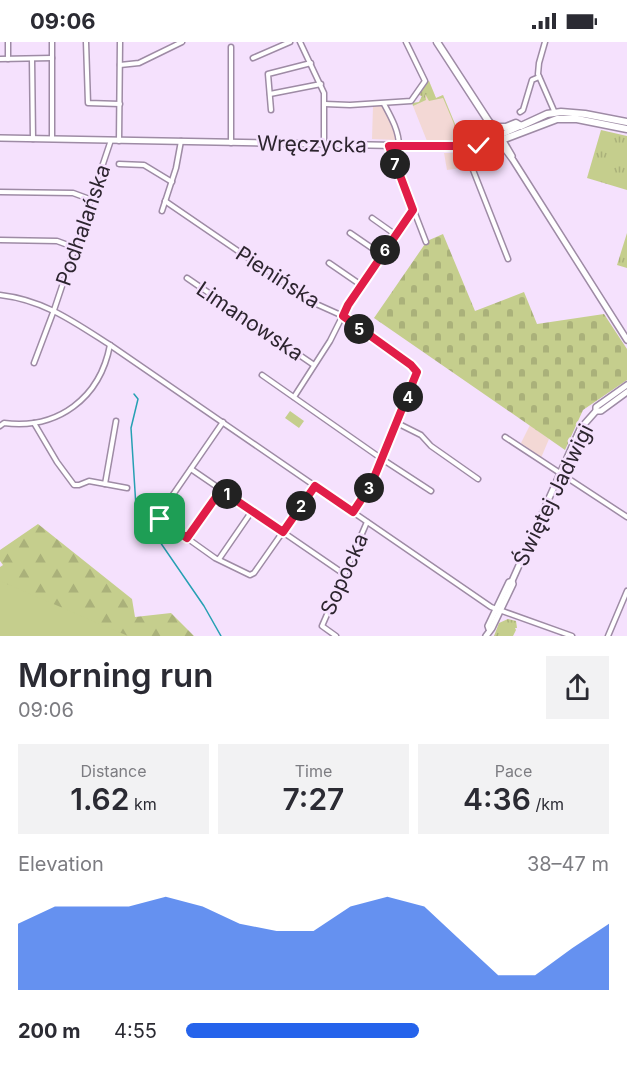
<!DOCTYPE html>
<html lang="en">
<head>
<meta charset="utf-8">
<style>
  :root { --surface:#fff; --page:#f2f2f3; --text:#2b2b33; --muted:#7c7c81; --accent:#2563eb }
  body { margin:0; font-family:Inter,sans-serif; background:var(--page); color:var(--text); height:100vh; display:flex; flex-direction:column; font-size:22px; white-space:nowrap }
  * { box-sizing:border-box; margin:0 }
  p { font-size:20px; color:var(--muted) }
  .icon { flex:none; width:33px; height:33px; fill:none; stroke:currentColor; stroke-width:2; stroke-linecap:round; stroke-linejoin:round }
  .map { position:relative; height:594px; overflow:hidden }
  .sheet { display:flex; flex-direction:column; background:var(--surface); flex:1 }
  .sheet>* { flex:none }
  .pin { position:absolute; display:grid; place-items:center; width:51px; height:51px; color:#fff; margin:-26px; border-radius:12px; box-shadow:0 3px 9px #0006 }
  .km { position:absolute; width:30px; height:30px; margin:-15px; border-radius:50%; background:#222; color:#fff; font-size:16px; line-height:30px; text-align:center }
  .round { display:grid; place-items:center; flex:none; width:63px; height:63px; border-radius:0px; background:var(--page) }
  .overview { display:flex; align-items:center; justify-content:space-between; height:102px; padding:0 18px }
  h1 { font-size:33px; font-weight:600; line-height:45px }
  .metrics { display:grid; grid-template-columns:repeat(3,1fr); gap:9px; height:102px; padding:6px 18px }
  .metrics div { display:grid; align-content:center; border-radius:0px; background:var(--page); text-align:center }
  .metrics b { font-size:30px; font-weight:600 }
  .metrics small { font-size:16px; font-weight:400 }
  .metrics p { font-size:16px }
  .chart { height:168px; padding:12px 18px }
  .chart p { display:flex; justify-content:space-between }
  .chart svg { width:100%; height:108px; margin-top:6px; fill:var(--accent); opacity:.7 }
  ul { padding:0 18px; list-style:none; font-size:20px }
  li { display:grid; grid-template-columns:96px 72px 1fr; align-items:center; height:45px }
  li i { height:15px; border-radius:8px; background:var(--accent) }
  .status { display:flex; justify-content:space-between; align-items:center; height:42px; padding:0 30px; background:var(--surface); direction:ltr }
  .status svg { height:16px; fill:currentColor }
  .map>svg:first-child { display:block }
  .commercial { fill:#f3d8d5 }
  .grass { fill:url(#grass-tufts) }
  .forest { fill:url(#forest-firs) }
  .cemetery { fill:url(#cemetery-stones) }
  .park { fill:#c5ce8d }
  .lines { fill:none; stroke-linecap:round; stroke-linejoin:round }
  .stream { stroke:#26a0b3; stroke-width:1.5 }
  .street-casing { stroke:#9e8ba5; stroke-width:7 }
  .secondary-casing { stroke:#9e8ba5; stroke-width:8 }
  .primary-casing { stroke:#9e8ba5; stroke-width:9 }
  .street { stroke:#fff; stroke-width:4 }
  .secondary { stroke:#fff; stroke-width:5 }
  .primary { stroke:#fff; stroke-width:6 }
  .route-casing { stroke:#fff; stroke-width:12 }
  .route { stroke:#e11d48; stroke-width:8 }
  .labels { text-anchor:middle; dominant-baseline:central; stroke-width:5; stroke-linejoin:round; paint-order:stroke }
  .street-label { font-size:21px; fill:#2d252f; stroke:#f5e1fd }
</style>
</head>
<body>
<div class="status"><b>09:06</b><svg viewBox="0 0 49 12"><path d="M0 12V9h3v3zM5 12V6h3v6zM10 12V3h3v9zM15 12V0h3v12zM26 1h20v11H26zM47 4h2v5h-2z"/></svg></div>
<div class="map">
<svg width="627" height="594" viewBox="0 0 627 594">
  <defs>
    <pattern id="grass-tufts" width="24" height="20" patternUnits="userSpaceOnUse" patternTransform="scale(1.5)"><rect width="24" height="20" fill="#c5ce8d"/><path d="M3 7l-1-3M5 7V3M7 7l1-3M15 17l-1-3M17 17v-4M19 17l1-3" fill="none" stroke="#aab17a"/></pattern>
    <pattern id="forest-firs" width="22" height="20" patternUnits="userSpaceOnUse" patternTransform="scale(1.5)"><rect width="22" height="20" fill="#c5ce8d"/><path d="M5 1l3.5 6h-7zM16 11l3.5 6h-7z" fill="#aab17a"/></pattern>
    <pattern id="cemetery-stones" width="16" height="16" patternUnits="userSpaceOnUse" patternTransform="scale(1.5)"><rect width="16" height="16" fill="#c5ce8d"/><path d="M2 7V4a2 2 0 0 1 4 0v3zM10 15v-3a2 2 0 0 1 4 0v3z" fill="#aab17a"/></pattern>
  </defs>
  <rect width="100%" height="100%" fill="#f5e1fd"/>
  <!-- commercial -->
  <g class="commercial">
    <path d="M429,39L436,56L443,53L462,99H427L413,64L418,61L422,55L420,53Z"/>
    <path d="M373,64H384L391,76L396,98L372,97Z"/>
    <path d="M444,111H463L468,125L447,128Z"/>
    <path d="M530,383L549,397L541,416L521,401Z"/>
  </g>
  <!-- grass -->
  <g class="grass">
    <path d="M429,39L436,56L443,53L462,99H453L460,96L443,56L429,59L425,52L426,58L413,64L412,61L419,60L422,54L419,53L416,55L425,40Z"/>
    <path d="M601,88L627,94V148L587,136Z"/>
    <path d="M627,191V226L617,223Z"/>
    <path d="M508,577L516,579L517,586H515L516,588L513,594H494L499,581Z"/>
  </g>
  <!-- forest -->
  <path class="forest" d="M38,482L132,557L135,575L171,571L194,594H0V525L3,523L0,519V508Z"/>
  <!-- cemetery -->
  <path class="cemetery" d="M443,192L475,269L524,250L537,282L604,272L627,307V338L583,368L565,408L374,276L427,199Z"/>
  <!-- park -->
  <g class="park">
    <path d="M290,369L304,379L299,386L285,376Z"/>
    <path d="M0,539L128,594H0Z"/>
  </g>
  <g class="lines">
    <!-- stream -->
    <path class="stream" d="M134,352L138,357L131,386L136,465L204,564L221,594"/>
    <!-- street casing -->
    <g class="street-casing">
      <g id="street">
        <path d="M8,0V17"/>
        <path d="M52,0V97"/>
        <path d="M86,0L88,61L120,62"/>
        <path d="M300,0L324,51V102"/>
        <path d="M545,0L539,21L538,32L555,71"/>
        <path d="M231,5V101"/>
        <path d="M253,16L290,0"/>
        <path d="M0,17L52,16"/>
        <path d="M32,17L33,97"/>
        <path d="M120,23L139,21L182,0"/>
        <path d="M270,52L321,42"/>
        <path d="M325,62L350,63L411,59L425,39L406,0"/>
        <path d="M384,62C391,75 399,89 399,104"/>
        <path d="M271,68L268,32L311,21"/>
        <path d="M520,70L523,68L532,38L539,35"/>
        <path d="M119,99L120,0"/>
        <path d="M389,104L426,200"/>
        <path d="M464,105L508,217"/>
        <path d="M119,122L144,123L172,140"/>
        <path d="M0,150L73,151L92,158"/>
        <path d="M165,159L314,261L343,274L416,327V333L408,353L371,443L353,470"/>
        <path d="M162,169L176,126L181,99"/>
        <path d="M372,176L396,193"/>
        <path d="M350,191L382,213"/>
        <path d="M0,198L57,199L76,206"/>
        <path d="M329,221L361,243"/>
        <path d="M187,236L314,323"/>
        <path d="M0,253C44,258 74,280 110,303L491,565L572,594"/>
        <path d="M34,321L54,268L111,98"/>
        <path d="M262,333L382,417L431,449"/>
        <path d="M294,355L330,299L348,263L413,168"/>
        <path d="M223,380L159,473L163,479L215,516L250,533L254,531L315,444"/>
        <path d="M34,381L57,420L74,443H79L89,439L127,446"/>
        <path d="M397,381L421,393L431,404L478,437"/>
        <path d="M0,384L4,381C58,388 100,356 110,303"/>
        <path d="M505,395L627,475"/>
        <path d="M191,427L344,532"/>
        <path d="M105,442L116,379"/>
        <path d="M187,496L221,448"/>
        <path d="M219,517L252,469"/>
        <path d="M336,594L322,584L367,480"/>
        <path d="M608,594L627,549"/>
      </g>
    </g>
    <!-- secondary casing -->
    <g class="secondary-casing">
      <g id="secondary">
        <path d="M495,85L512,114"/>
        <path d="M0,96L473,105C484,103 492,106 503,105"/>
        <path d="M481,103L484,100L521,84"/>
        <path d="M487,104L499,99L513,118L627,298"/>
        <path d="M596,369H601L627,350"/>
        <path d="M489,587L488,584L509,540L512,539L580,387L596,369V365L627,343"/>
        <path d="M486,594L492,586L513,542L512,539"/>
      </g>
    </g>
    <!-- primary casing -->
    <g class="primary-casing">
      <g id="primary">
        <path d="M437,0L489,80V83L499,99L557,77H577L627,87"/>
        <path d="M489,80L495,85H506L516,81L521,84L547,72L561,70L585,72L627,80"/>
      </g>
    </g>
    <!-- street -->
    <use href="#street" class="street"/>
    <!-- secondary -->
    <use href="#secondary" class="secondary"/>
    <!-- primary -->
    <use href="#primary" class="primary"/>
  </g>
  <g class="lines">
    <!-- route casing -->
    <g class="route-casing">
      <path id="route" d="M160,477L187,496L221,448L283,490L315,444L353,470L371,443L417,330L411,323L343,274L348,263L413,168L389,104H479"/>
    </g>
    <!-- route -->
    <use href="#route" class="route"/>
  </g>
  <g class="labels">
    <!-- street labels -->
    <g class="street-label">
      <text transform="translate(312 102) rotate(1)">Wręczycka</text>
      <text transform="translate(83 183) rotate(-71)">Podhalańska</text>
      <text transform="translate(278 235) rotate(33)">Pienińska</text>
      <text transform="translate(250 279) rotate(34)">Limanowska</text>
      <text transform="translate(553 453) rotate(-64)">Świętej Jadwigi</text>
      <text transform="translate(344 532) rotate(-66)">Sopocka</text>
    </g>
  </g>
</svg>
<div class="pin" style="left:160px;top:477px;background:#1e9e55"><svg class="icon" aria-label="arrive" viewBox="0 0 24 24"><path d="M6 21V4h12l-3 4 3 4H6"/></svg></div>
<div class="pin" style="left:479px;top:104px;background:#d93025"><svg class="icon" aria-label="check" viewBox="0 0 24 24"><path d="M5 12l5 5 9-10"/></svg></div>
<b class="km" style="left:227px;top:452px">1</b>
<b class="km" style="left:301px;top:464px">2</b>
<b class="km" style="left:369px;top:446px">3</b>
<b class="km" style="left:408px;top:355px">4</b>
<b class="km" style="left:359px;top:287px">5</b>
<b class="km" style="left:385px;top:208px">6</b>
<b class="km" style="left:395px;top:122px">7</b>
</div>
<section class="sheet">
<div class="overview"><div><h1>Morning run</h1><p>09:06</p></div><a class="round"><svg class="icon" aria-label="share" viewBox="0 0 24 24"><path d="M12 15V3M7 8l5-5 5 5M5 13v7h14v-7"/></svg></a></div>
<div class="metrics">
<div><p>Distance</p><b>1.62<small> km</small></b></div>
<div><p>Time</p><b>7:27</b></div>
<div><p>Pace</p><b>4:36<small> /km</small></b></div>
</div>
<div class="chart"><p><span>Elevation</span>38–47 m</p>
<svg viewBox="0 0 160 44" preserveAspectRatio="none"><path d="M0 44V17L10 10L20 10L30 10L40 6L50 10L60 17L70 20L80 20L90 10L100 6L110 10L120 24L130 38L140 38L150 27L160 17V44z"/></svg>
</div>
<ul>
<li><b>200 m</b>4:55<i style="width:55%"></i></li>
</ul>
</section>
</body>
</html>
